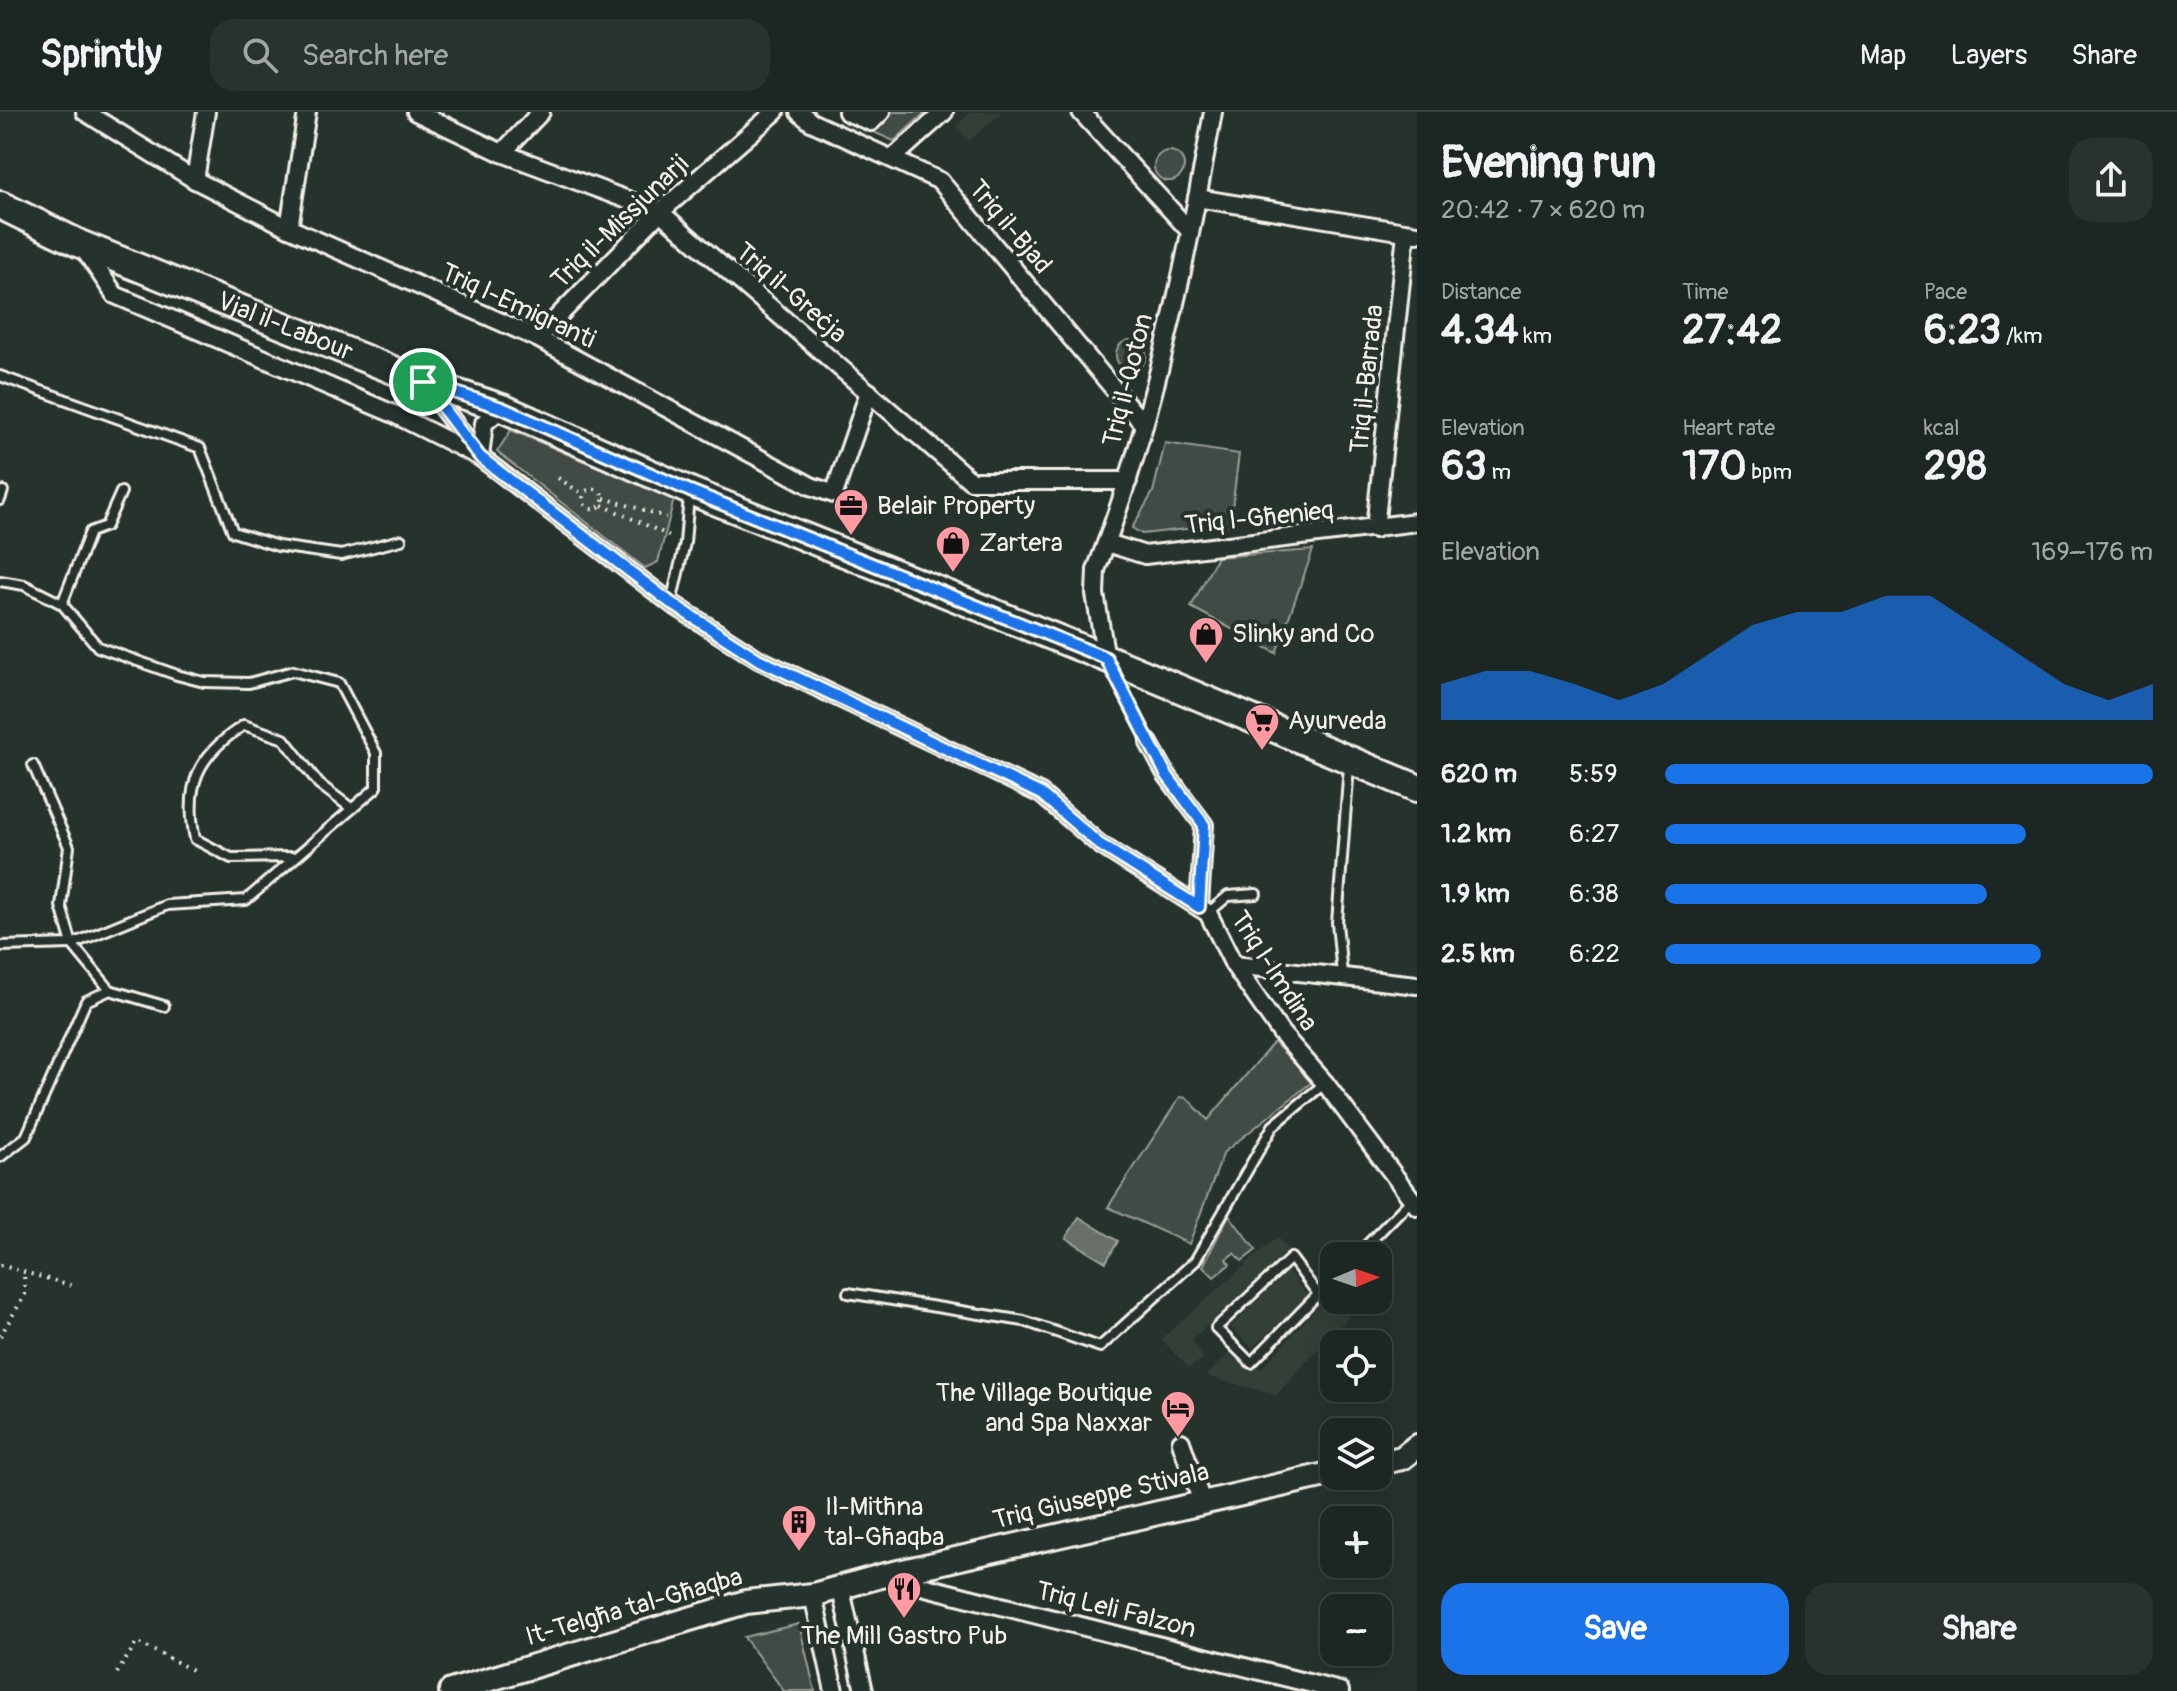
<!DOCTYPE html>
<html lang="en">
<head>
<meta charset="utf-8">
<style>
  :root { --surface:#1c2622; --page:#29322f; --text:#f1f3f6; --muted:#a0a5a5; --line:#3a4340; --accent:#1a73e8 }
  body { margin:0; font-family:Pangolin,sans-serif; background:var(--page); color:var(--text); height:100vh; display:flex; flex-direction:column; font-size:30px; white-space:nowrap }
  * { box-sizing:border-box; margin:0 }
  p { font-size:26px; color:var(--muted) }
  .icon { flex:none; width:44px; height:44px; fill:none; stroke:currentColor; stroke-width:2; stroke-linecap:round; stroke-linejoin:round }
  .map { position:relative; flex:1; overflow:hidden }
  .details { display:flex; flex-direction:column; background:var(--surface); width:760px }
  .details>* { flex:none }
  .needle { width:52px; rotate:88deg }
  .buttons { position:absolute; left:1320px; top:1130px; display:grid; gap:16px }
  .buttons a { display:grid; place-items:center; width:72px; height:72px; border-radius:16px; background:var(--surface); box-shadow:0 4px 20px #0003,0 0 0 2px var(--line); font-size:40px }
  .pin { position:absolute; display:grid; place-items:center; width:68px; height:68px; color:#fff; margin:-34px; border:4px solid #fff; border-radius:50%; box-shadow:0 2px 8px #0007 }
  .round { display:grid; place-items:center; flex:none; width:84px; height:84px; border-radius:24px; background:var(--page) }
  .head { display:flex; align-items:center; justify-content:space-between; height:136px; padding:0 24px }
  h1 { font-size:44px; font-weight:700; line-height:60px }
  .figures { display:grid; grid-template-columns:repeat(3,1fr); gap:12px; height:136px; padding:8px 24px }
  .figures div { display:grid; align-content:center }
  .figures b { font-size:40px; font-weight:700 }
  .figures small { font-size:22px; font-weight:400 }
  .figures p { font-size:22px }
  .chart { height:224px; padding:16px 24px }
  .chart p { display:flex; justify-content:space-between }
  .chart svg { width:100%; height:144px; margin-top:8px; fill:var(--accent); opacity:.7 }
  .action { display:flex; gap:16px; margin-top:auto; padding:16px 24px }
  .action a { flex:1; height:92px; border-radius:24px; background:var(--accent); color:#fff; font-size:32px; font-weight:700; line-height:92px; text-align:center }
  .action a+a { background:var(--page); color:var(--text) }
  ul { padding:0 24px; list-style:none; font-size:26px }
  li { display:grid; grid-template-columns:128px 96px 1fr; align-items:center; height:60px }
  li i { height:20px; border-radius:10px; background:var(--accent) }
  header { display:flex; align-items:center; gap:48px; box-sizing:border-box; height:112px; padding:0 40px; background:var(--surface); border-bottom:2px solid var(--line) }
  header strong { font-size:38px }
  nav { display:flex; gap:44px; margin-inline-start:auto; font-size:28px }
  .search { width:560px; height:72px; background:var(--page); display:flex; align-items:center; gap:20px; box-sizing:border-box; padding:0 28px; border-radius:24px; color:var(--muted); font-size:30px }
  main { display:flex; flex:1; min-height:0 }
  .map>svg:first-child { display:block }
  .built { fill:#333f39 }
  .green { fill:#414b45; stroke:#9a9e96; stroke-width:2 }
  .water { fill:#676f68; stroke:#9fa39b; stroke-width:2 }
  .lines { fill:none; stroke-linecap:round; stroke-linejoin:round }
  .service-casing { stroke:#f4f1e8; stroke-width:14 }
  .minor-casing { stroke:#f4f1e8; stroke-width:22 }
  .tertiary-casing { stroke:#f4f1e8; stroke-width:28 }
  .primary-casing { stroke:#f4f1e8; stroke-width:32 }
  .path { stroke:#f4f1e8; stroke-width:4; stroke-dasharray:2 6; stroke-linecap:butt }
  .service { stroke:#26332d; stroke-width:8 }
  .minor { stroke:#26332d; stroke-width:16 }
  .tertiary { stroke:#26332d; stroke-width:22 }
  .primary { stroke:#26332d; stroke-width:26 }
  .route-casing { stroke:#fff; stroke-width:16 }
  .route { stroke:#1a73e8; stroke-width:10 }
  .labels { text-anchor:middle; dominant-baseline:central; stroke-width:8; stroke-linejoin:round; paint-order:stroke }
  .street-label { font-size:26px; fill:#f4f1e8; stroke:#26332d }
  .poi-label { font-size:26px; fill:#f4f1e8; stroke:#26332d; text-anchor:start }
</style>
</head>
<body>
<header>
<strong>Sprintly</strong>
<div class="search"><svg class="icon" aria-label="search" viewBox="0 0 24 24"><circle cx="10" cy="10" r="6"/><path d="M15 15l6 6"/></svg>Search here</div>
<nav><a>Map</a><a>Layers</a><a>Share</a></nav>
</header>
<main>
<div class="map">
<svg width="1417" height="1579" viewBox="0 0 1417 1579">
  <rect width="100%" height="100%" fill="#26332d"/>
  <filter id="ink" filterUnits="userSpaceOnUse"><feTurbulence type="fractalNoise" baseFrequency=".0125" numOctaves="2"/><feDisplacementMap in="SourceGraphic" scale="16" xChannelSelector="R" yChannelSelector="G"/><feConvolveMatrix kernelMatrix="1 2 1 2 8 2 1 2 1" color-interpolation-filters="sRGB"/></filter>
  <g filter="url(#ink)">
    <!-- built -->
    <g class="built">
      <path d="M971,0H1002L969,29L956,14Z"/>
      <path d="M1277,1125L1291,1141L1192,1227L1204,1246L1189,1256L1161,1227Z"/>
      <path d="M1288,1159L1308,1184L1252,1236L1230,1215Z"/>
      <path d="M1334,1177V1188H1364L1276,1283L1206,1264L1229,1241L1244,1255L1262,1256Z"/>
    </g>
    <!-- green -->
    <g class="green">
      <path d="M892,0H926L894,29L871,19Z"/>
      <circle cx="1169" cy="54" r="15"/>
      <circle cx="1131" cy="243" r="15"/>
      <path d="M511,318L674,387L658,450L645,456L497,340Z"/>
      <path d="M1165,331L1239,342L1230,412L1142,422L1132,416L1153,380Z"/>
      <path d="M1313,438L1276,541L1191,495L1217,445Z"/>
      <path d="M1274,930L1312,970L1224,1040L1189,1132L1108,1095L1180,985L1187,986L1208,1008Z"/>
      <path d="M1229,1103L1256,1138L1242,1149L1234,1141L1226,1147L1230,1152L1214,1165L1203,1154Z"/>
      <path d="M799,1512L815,1579H784L744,1525Z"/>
    </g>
    <!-- water -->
    <path class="water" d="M1079,1105L1118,1129L1106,1150L1066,1126Z"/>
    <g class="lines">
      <!-- service casing -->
      <g class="service-casing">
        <g id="service">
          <path d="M0,264L200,336L233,420L278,434L341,443L401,428"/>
          <path d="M0,388L3,379"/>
          <path d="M0,469L24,473L62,492L98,535L177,563L204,570L249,571L293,559L339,571L376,641V676L246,788L167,793L72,832L0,834"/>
          <path d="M671,491L685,431L689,384"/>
          <path d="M62,492L90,420L106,414L121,380"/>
          <path d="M33,653L69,735L61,794L72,832L110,878L164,894"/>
          <path d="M294,745L231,746L195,727C184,672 198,643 244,613L284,627L319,672L351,696"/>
          <path d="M1208,801L1228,784L1256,782"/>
          <path d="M1342,862L1337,811L1349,654"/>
          <path d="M0,1045L26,1025L86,889L110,878"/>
          <path d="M1356,1144L1411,1088"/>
          <path d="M848,1181L1024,1209L1100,1235L1195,1149L1273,1014L1325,971"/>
          <path d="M1318,1182L1291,1146L1216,1216L1251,1251L1334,1166"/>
        </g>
      </g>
      <!-- minor casing -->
      <g class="minor-casing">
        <g id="minor">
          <path d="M85,0L195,68L289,116L537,226L811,374L834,382L869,280"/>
          <path d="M416,0L502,41L660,100L971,369H1128"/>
          <path d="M799,0L811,10L940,69L1144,313"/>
          <path d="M847,0L871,10L881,0"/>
          <path d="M1081,0L1189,118"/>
          <path d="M502,41L541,0"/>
          <path d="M893,46L944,0"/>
          <path d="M195,68L206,0"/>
          <path d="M1197,86L1417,122"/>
          <path d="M289,116L307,0"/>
          <path d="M81,133L115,183L396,303L480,345L671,491L758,547L1041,682L1099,732L1208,801L1234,853L1281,921L1325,971L1417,1094"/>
          <path d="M537,226L660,100L775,0"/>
          <path d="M425,273L477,341"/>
          <path d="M480,345L484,311L502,296"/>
          <path d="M1375,417L1406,121"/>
          <path d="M1107,431L1145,443L1417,410"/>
          <path d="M1106,546L1095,482L1096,458C1152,314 1186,153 1213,0"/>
          <path d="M1149,631L1166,662L1204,713L1199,795"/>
          <path d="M1234,853L1417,873"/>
          <path d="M1181,1330L1202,1390"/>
          <path d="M886,1465L1340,1579"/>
          <path d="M841,1478L864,1579"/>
          <path d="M813,1483L834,1579"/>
        </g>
      </g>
      <!-- tertiary casing -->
      <g class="tertiary-casing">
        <g id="tertiary">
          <path d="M1378,1351L1402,1346L1417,1334"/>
          <path d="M451,1579L746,1490L813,1483L881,1464L1334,1361"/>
        </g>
      </g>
      <!-- primary casing -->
      <g class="primary-casing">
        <g id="primary">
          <path id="s1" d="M0,93L80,132L423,270L502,296L690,379L1106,546L1417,676"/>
        </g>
      </g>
      <!-- path -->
      <g class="path">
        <path d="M558,366L584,383"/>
        <circle cx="593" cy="387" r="10"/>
        <path d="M604,386L666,405"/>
        <path d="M602,393L672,425"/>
        <path d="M1121,576L1141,615"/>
        <path d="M0,1153L76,1175"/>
        <path d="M0,1224L25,1183L24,1160"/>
        <path d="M117,1561L137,1530L192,1558"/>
      </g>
      <!-- service -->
      <use href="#service" class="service"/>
      <!-- minor -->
      <use href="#minor" class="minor"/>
      <!-- tertiary -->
      <use href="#tertiary" class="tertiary"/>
      <!-- primary -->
      <use href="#primary" class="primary"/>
    </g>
  </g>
  <g class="lines" filter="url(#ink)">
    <!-- route casing -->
    <g class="route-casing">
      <path id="route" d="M423,270L502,296L690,379L1106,546L1166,662L1204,713L1199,795L1099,732L1041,682L758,547L671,491L480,345Z"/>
    </g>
    <!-- route -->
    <use href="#route" class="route"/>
  </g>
  <!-- icons -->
  <defs>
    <g id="office-pin" transform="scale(1.8)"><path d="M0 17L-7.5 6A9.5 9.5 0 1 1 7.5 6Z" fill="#ff9aa2" stroke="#26332d"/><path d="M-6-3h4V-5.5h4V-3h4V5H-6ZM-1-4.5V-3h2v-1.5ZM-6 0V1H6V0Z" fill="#111"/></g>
    <g id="shop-pin" transform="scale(1.8)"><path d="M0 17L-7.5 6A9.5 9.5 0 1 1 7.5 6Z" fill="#ff9aa2" stroke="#26332d"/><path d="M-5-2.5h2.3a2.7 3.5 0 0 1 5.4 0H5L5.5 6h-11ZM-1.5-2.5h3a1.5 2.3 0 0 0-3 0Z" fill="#111"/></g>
    <g id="supermarket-pin" transform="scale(1.8)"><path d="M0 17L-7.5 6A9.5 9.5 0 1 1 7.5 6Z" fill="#ff9aa2" stroke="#26332d"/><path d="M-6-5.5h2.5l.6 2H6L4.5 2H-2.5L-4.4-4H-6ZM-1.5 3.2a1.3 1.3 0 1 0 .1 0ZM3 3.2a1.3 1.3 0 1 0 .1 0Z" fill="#111"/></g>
    <g id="hotel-pin" transform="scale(1.8)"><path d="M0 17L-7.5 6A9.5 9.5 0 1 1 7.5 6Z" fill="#ff9aa2" stroke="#26332d"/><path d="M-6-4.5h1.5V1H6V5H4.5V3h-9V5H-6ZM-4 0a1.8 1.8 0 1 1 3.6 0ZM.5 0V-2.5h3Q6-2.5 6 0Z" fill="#111"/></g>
    <g id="building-pin" transform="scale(1.8)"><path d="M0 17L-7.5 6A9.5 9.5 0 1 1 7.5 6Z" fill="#ff9aa2" stroke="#26332d"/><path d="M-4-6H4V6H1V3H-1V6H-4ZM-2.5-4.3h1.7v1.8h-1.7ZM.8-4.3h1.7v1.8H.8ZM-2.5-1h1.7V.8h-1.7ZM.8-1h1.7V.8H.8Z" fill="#111"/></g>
    <g id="restaurant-pin" transform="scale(1.8)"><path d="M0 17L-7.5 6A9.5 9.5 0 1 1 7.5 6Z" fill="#ff9aa2" stroke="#26332d"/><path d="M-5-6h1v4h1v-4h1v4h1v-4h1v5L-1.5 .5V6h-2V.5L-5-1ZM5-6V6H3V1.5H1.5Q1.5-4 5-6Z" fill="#111"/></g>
  </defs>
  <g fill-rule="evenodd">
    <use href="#office-pin" x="851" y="394"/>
    <use href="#shop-pin" x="953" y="431"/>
    <use href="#shop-pin" x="1206" y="522"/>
    <use href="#supermarket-pin" x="1262" y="609"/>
    <use href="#hotel-pin" x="1178" y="1296"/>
    <use href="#building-pin" x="799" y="1410"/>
    <use href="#restaurant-pin" x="904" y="1477"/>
  </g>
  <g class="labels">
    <!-- street labels -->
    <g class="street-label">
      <text transform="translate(620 110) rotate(-44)">Triq il-Missjunarji</text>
      <text transform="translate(1010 115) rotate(50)">Triq il-Bjad</text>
      <text transform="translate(791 181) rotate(41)">Triq il-Greċja</text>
      <text transform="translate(518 194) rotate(25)">Triq l-Emigranti</text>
      <text stroke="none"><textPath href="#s1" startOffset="310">Vjal il-Labour</textPath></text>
      <text transform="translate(1367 267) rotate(-84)">Triq il-Barrada</text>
      <text transform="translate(1128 268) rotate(-76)">Triq il-Qoton</text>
      <text transform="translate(1259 406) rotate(-6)">Triq l-Għenieq</text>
      <text transform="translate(1274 859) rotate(57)">Triq l-Imdina</text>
      <text transform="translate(1101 1384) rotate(-13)">Triq Giuseppe Stivala</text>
      <text transform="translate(634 1495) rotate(-16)">It-Telgħa tal-Għaqba</text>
      <text transform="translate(1116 1498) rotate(14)">Triq Leli Falzon</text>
    </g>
    <!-- poi labels -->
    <g class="poi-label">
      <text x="877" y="394">Belair Property</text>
      <text x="979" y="431">Zartera</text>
      <text x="1232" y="522">Slinky and Co</text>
      <text x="1288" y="609">Ayurveda</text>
      <text x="1152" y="1281" text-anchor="end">The Village Boutique<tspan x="1152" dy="30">and Spa Naxxar</tspan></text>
      <text x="825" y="1395">Il-Mitħna<tspan x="825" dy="30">tal-Għaqba</tspan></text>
      <text x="904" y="1524" text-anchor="middle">The Mill Gastro Pub</text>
    </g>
  </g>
</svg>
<div class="buttons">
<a><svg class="needle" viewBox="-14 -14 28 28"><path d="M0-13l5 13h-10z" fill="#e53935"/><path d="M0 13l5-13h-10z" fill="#a0a5a5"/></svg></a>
<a><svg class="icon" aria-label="locate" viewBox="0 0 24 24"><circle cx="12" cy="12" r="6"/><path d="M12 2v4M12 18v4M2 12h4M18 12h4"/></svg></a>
<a><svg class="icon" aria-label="layers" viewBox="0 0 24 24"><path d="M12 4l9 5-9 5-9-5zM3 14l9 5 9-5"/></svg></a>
<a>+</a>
<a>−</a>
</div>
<div class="pin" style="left:423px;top:270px;background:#1e9e55"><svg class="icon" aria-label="arrive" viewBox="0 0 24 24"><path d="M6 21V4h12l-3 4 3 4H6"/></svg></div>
</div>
<section class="details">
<div class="head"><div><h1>Evening run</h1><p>20:42 · 7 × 620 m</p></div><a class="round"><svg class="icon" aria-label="share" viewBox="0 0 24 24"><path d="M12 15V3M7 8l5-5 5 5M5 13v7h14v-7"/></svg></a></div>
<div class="figures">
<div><p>Distance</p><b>4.34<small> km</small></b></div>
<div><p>Time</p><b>27:42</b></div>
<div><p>Pace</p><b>6:23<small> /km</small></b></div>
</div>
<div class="figures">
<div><p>Elevation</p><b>63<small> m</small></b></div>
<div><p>Heart rate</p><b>170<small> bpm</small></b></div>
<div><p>kcal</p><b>298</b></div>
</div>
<div class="chart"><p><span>Elevation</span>169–176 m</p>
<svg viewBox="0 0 160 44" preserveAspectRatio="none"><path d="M0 44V33L10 29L20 29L30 33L40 38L50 33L60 24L70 15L80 11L90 11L100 6L110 6L120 15L130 24L140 33L150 38L160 33V44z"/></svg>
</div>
<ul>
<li><b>620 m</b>5:59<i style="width:100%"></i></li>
<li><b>1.2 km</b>6:27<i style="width:74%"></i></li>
<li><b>1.9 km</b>6:38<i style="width:66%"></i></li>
<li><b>2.5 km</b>6:22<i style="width:77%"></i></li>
</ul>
<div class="action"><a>Save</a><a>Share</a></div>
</section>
</main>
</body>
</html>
